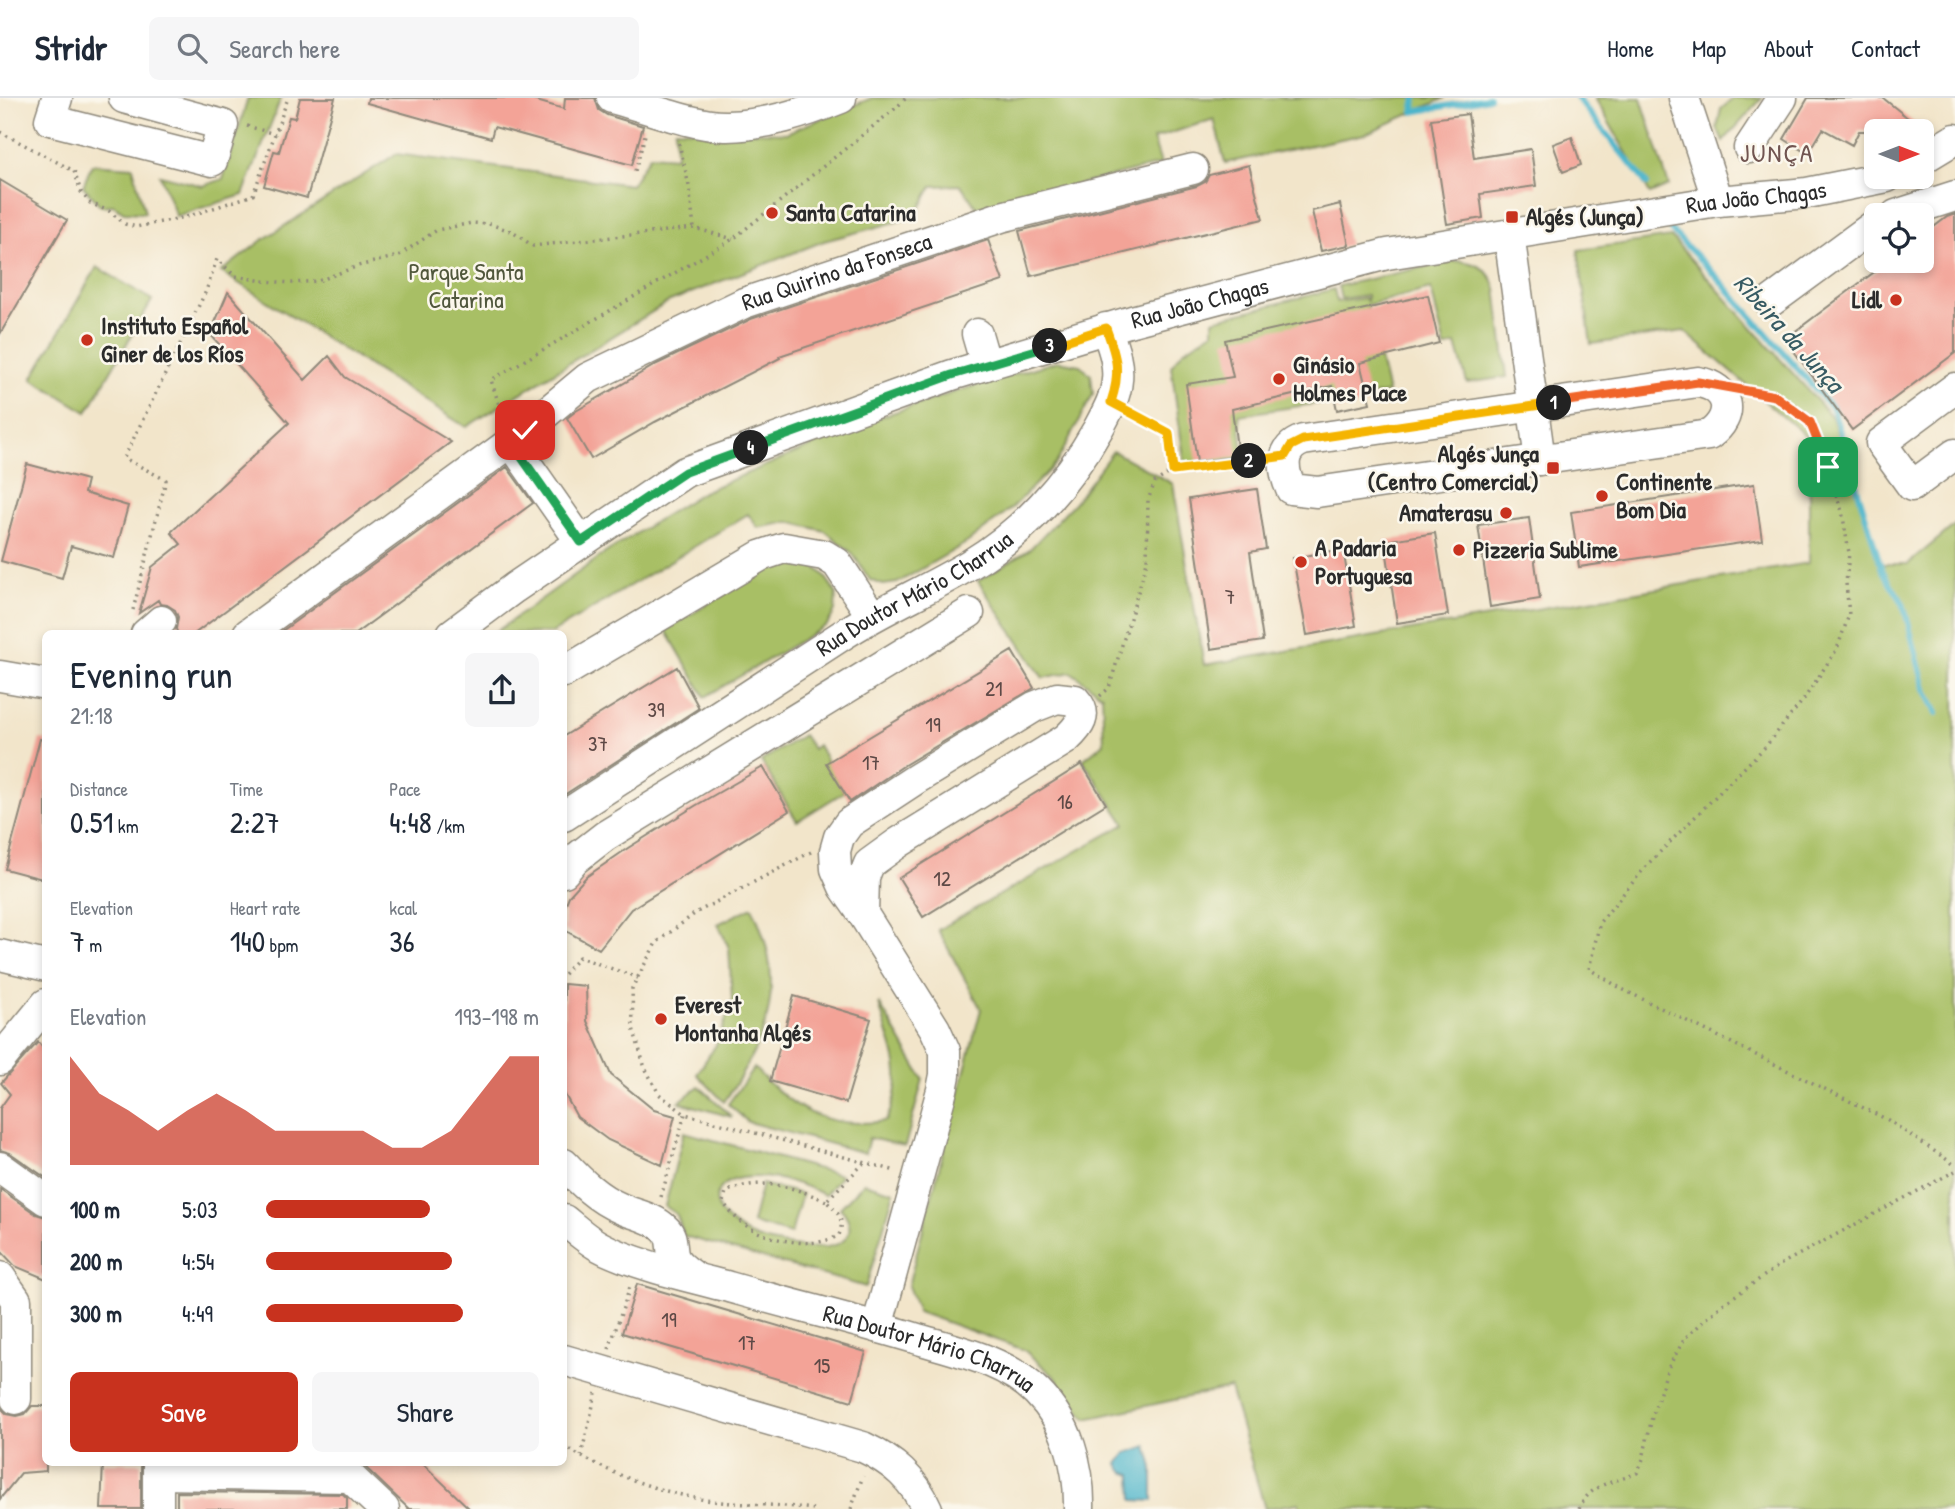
<!DOCTYPE html>
<html lang="en">
<head>
<meta charset="utf-8">
<style>
	:root { --surface:#fff; --page:#f6f6f7; --text:#1f2937; --muted:#747a83; --line:#e0e1e3; --accent:#c8321e }
	body { margin:0; font-family:"Patrick Hand",sans-serif; background:var(--page); color:var(--text); height:100vh; display:flex; flex-direction:column; font-size:26px; white-space:nowrap }
	* { box-sizing:border-box; margin:0 }
	p { font-size:23px; color:var(--muted) }
	.icon { flex:none; width:38px; height:38px; fill:none; stroke:currentColor; stroke-width:2; stroke-linecap:round; stroke-linejoin:round }
	.map { position:relative; flex:1; overflow:hidden }
	.drawer { position:absolute; left:42px; top:532px; width:525px; height:836px; display:flex; flex-direction:column; background:var(--surface); border-radius:10px; box-shadow:0 4px 10px #0003 }
	.drawer>* { flex:none }
	.needle { width:46px; rotate:90deg }
	.tools { position:absolute; left:1864px; top:21px; display:grid; gap:14px }
	.tools a { display:grid; place-items:center; width:70px; height:70px; border-radius:10px; background:var(--surface); box-shadow:0 4px 10px #0003; font-size:35px }
	.pin { position:absolute; display:grid; place-items:center; width:60px; height:60px; color:#fff; margin:-30px; border-radius:14px; box-shadow:0 4px 10px #0006 }
	.km { position:absolute; width:35px; height:35px; margin:-18px; border-radius:50%; background:#222; color:#fff; font-size:19px; line-height:35px; text-align:center }
	.round { display:grid; place-items:center; flex:none; width:74px; height:74px; border-radius:10px; background:var(--page) }
	.summary { display:flex; align-items:center; justify-content:space-between; height:119px; padding:0 28px }
	h1 { font-size:38px; font-weight:600; line-height:52px }
	.figures { display:grid; grid-template-columns:repeat(3,1fr); gap:10px; height:119px; padding:7px 28px }
	.figures div { display:grid; align-content:center }
	.figures b { font-size:30px; font-weight:600 }
	.figures small { font-size:19px; font-weight:400 }
	.figures p { font-size:19px }
	.chart { height:196px; padding:14px 28px }
	.chart p { display:flex; justify-content:space-between }
	.chart svg { width:100%; height:126px; margin-top:7px; fill:var(--accent); opacity:.7 }
	.action { display:flex; gap:14px; margin-top:auto; padding:14px 28px }
	.action a { flex:1; height:80px; border-radius:10px; background:var(--accent); color:#fff; font-size:28px; font-weight:600; line-height:80px; text-align:center }
	.action a+a { background:var(--page); color:var(--text) }
	ul { padding:0 28px; list-style:none; font-size:23px }
	li { display:grid; grid-template-columns:112px 84px 1fr; align-items:center; height:52px }
	li i { height:18px; border-radius:9px; background:var(--accent) }
	header { display:flex; align-items:center; gap:42px; box-sizing:border-box; height:98px; padding:0 35px; background:var(--surface); border-bottom:2px solid var(--line) }
	header strong { font-size:33px }
	nav { display:flex; gap:38px; margin-inline-start:auto; font-size:24px }
	.search { width:490px; height:63px; background:var(--page); display:flex; align-items:center; gap:18px; box-sizing:border-box; padding:0 24px; border-radius:10px; color:var(--muted); font-size:26px }
	.map>svg:first-child { display:block }
	.green { fill:#a8bf65; stroke:#6a7548; stroke-width:2 }
	.water { fill:#4db5cb; stroke:#3c707b; stroke-width:2 }
	.lines { fill:none; stroke-linecap:round; stroke-linejoin:round }
	.stream { stroke:#4db5cb; stroke-width:6 }
	.building { fill:#f3a397 }
	.minor-casing { stroke:#8e887a; stroke-width:33 }
	.path { stroke:#8e887a; stroke-width:3.5; stroke-dasharray:2 5; stroke-linecap:butt }
	.minor { stroke:#fff; stroke-width:30 }
	.split-1-casing { stroke:#fff; stroke-width:14 }
	.split-2-casing { stroke:#fff; stroke-width:14 }
	.split-3-casing { stroke:#fff; stroke-width:14 }
	.split-4-casing { stroke:#fff; stroke-width:14 }
	.split-5-casing { stroke:#fff; stroke-width:14 }
	.split-1 { stroke:#f0652b; stroke-width:9 }
	.split-2 { stroke:#f5b400; stroke-width:9 }
	.split-3 { stroke:#f5b400; stroke-width:9 }
	.split-4 { stroke:#22a559; stroke-width:9 }
	.split-5 { stroke:#22a559; stroke-width:9 }
	.poi-dot { fill:#c8321e; stroke:#fbf7ec; stroke-width:2.5 }
	.labels { text-anchor:middle; stroke-width:5; stroke-linejoin:round; paint-order:stroke }
	.number-label { font-size:21px; fill:#5d4946 }
	.street-label { font-size:24px; fill:#2b2b2b; stroke:#fbf7ec }
	.poi-label { font-size:24px; font-weight:bold; fill:#2b2b2b; stroke:#fbf7ec; text-anchor:start }
	.park-label { font-size:24px; fill:#50573c; stroke:#fbf7ec }
	.neighbourhood-label { font-size:26px; letter-spacing:2px; fill:#715551; stroke:#fbf7ec }
	.water-label { font-size:26px; font-style:italic; fill:#375b63; stroke:#fbf7ec }
</style>
</head>
<body>
<header>
<strong>Stridr</strong>
<div class="search"><svg class="icon" aria-label="search" viewBox="0 0 24 24"><circle cx="10" cy="10" r="6"/><path d="M15 15l6 6"/></svg>Search here</div>
<nav><a>Home</a><a>Map</a><a>About</a><a>Contact</a></nav>
</header>
<div class="map">
<svg width="1955" height="1411" viewBox="0 0 1955 1411">
	<rect width="100%" height="100%" fill="#fbf7ec"/>
	<filter id="ink" filterUnits="userSpaceOnUse"><feTurbulence type="fractalNoise" baseFrequency=".0143" numOctaves="2"/><feDisplacementMap in="SourceGraphic" scale="14" xChannelSelector="R" yChannelSelector="G"/><feConvolveMatrix kernelMatrix="1 2 1 2 8 2 1 2 1" color-interpolation-filters="sRGB"/></filter>
	<filter id="wash" filterUnits="userSpaceOnUse"><feTurbulence type="fractalNoise" baseFrequency=".00686" numOctaves="4" result="noise"/><feDisplacementMap in="SourceGraphic" scale="28" xChannelSelector="R" yChannelSelector="G"/><feGaussianBlur stdDeviation="1.57" result="paint"/><feColorMatrix in="noise" values="0 0 0 0 0 0 0 0 0 0 0 0 0 0 0 0 0 1.4 0 .05"/><feComposite in="paint" operator="in"/></filter>
	<g filter="url(#wash)">
		<rect width="100%" height="100%" fill="#f2e5ca"/>
		<path class="green" d="M248,0h33l-38,97 -67,21 -16,-41 43,11 20,-7z
			M872,0h573l-80,36 -140,29 -11,-44 -61,20 8,25 -183,46 -17,-25 -29,1 -17,31 -91,24 -154,60 -204,126 -245,-155 40,-31 135,-87 235,31 19,-30 26,2 -1,-28 111,4z
			M1595,0h46l28,88 -19,8z
			M1734,0h28l-39,44 -6,-14 4,-19z
			M92,66l41,3 12,46 -21,-1 -11,-7 -12,1 -18,-20z
			M1671,139l161,180 50,147h26l47,-39v984h-656v-6l-34,6 -35,-121 -144,31 -30,-41 -32,-28 -106,-38 -10,-26 73,-277 -43,-79 187,-106 -42,-64 21,-17 -2,-48 -31,-23 -28,6 -65,-97 52,-32 44,-46 39,-52 60,33 31,181 605,-102v-124l-125,-108 -93,13 -13,-94z
			M1451,163c23,0 37,5 45,27l11,89 -40,6 -11,-39 -11,4 -14,-59 -64,16 21,88 -149,22 5,44 -59,7 -14,-100 12,-15 30,-19v-12l121,-31 3,13 28,-4 2,4v-7l-26,4 -3,-13z
			M97,169l55,33 -65,112 -55,-33z
			M1058,263l22,4 11,10 2,19 -36,68 -44,45 -45,35 -71,41 -14,2 -13,-5 -18,-27 -27,-22 -36,-9 -31,6 -10,-14 -196,119 -59,1 115,-83 95,-59 177,-75 87,-29z
			M777,463l34,2 13,12 12,18 -1,18 -8,14 -122,72 -39,-67z
			M803,637l10,14 5,-4 26,47 -47,29 -36,-60z
			M752,809c36,76 18,129 -28,195l-27,-28 22,-34 13,-40 -3,-52 -11,-24z
			M879,905l44,76 -18,67 -36,-8 -4,15 -117,-31 -20,-18 26,-36c40,42 72,62 132,53 23,-52 5,-68 -7,-118z
			M699,988l33,31 -53,-15z
			M684,1034l157,43 -16,20c-26,-13 -54,-21 -84,-17 -7,1 -14,4 -19,9 -18,19 12,40 27,48 19,9 92,25 100,-3 2,-9 -3,-19 -9,-24l24,-25 30,9 -28,95 -182,-51 -7,-21 -12,-9z
			M762,1086l40,10 -11,40 -39,-11z"/>
		<path class="water" d="M1147,1348l6,22v33l-20,-1 -1,-25 -9,-3 -5,-8 8,-11z"/>
		<g class="lines">
			<path class="stream" d="M1416,0l-3,14 76,-14
				M1577,0l70,86
				M1670,131l46,47 117,133 49,161 21,33 22,86 12,24"/>
		</g>
		<g id="blocks">
			<path class="building" d="M300,0h35l-28,100 -43,-12 10,-35 5,1 10,-35 6,1z
				M368,0h158l38,11 1,-11h30l4,12 8,5 36,11 -11,39 -138,-38 -3,11 -124,-35z
				M1808,0h75l41,33h-65l-7,14 -29,-16 -15,25 -24,-15z
				M1468,16l6,44 57,-9 5,37 -56,8 3,24 -36,6 -16,-105z
				M1572,39l9,28 -18,7 -10,-28z
				M1249,67l14,54 -232,57 -12,-45 178,-45 8,-4 4,-7z
				M0,82l67,40 -67,114z
				M1340,106l9,41 -28,6 -9,-40z
				M1955,116v139l-103,77 -67,-91 104,-78h33v-25l25,-19z
				M988,142l15,41 -224,75 1,2 -125,64 -64,37 -24,-41 9,-7 81,-47 94,-45z
				M228,194l77,88 24,-24 16,21 106,65 -257,192h-16l-2,-5 2,-12 -3,-7 -8,-5 -7,-1 -2,-4 -19,13 13,-46 29,-23 -10,-12 118,-109 -79,-89z
				M1428,197l11,48 -79,20 10,40 -33,7 -5,-24 -100,23 6,47 -41,6 -11,-78 47,-7 -8,-37z
				M27,366l60,16 -3,13 44,13 -14,52 -43,-12 -9,32 -61,-17z
				M507,369l26,36 -178,131h-77z
				M1754,386l8,56 -183,27 -8,-55z
				M1257,391l9,60 -16,3 13,89 -52,8 -22,-150z
				M1529,420l11,81 -50,8 -12,-82z
				M1435,435l13,82 -51,8 -12,-82z
				M1343,451l13,77 -49,9 -14,-77z
				M1012,553l22,37 -128,76 -56,38 -24,-39z
				M677,569l22,41 -135,87v-59z
				M40,641l6,1v140l-41,-11z
				M1082,666l24,40 -183,113 -24,-39z
				M763,669l26,44 -158,98 -32,40 -35,-19v-21l5,-13 17,-19 42,-29 67,-42z
				M564,886l22,2 1,35 24,54 43,35 21,6 -13,49 -54,-25 -31,-23 -13,-24z
				M794,898l77,23 -25,84 -76,-22z
				M38,944l8,10v126l-36,-25 -10,-3v-42l10,-14 -9,-11z
				M0,1091l36,25 10,3v62l-31,-13 -15,-16z
				M637,1186l229,68 -14,49 -230,-68z
				M32,1308h14v65l-25,2 -21,26v-92l7,7 10,2 8,-2z
				M103,1365h38v46h-40z
				M361,1365h61l48,46h-61z
				M177,1394l166,2 4,4v11h-170z"/>
		</g>
	</g>
	<g filter="url(#ink)">
		<use href="#blocks" fill-opacity="0" stroke="#8e887a" stroke-width="2"/>
		<g class="lines">
			<defs>
				<g id="minor">
					<path d="M57,0l-7,22 162,41 11,-36 -99,-27"/>
					<path d="M612,0c30,8 85,29 115,28 40,-1 77,-13 114,-28"/>
					<path d="M1684,0l34,103"/>
					<path d="M1749,50l33,-50"/>
					<path d="M1922,61l33,-20"/>
					<path d="M1896,117l59,-19"/>
					<path d="M1509,136l31,226"/>
					<path d="M1770,204l106,-78"/>
					<path d="M977,236l9,31"/>
					<path d="M1698,284c32,5 38,34 11,53l-392,57 -26,-3c-9,-20 -11,-41 12,-49z"/>
					<path d="M1955,290l-74,55 31,43 43,-32"/>
					<path id="s1" d="M511,344l77,-64 156,-75 257,-86 192,-48"/>
					<path d="M146,536l15,-13"/>
					<path d="M248,536l263,-192 70,100"/>
					<path id="s2" d="M452,536l62,-46 171,-116 267,-97 180,-54 255,-67 331,-53 89,-8 80,-16"/>
					<path d="M564,574l196,-116 24,-8 40,7 13,8 35,53"/>
					<path d="M0,578l46,8"/>
					<path id="s3" d="M564,718c93,-60 186,-121 280,-182 40,-26 84,-44 125,-69 54,-32 98,-81 129,-136 8,-15 18,-32 19,-49 2,-18 -5,-35 -11,-52"/>
					<path d="M564,774l10,-12 31,-24 364,-223"/>
					<path d="M863,816l-19,-27 -8,-18 -1,-18 4,-14 10,-14 67,-44 118,-72 23,-9 18,2c14,15 4,27 -9,39l-168,104 -29,21 -5,13 -1,37 72,115 10,22v24l-3,15 -65,237"/>
					<path d="M0,857l46,11"/>
					<path d="M0,962l46,-56"/>
					<path d="M564,1066c17,18 33,34 56,44 15,7 33,9 45,21 8,7 6,16 8,26 3,10 15,17 23,23"/>
					<path d="M0,1069l46,33"/>
					<path id="s4" d="M564,1122c10,8 21,18 33,25 34,19 93,32 132,42 63,18 126,33 189,52 41,12 88,22 119,53 31,31 43,75 42,117"/>
					<path d="M0,1179l16,23v99"/>
					<path d="M564,1262l299,87c30,14 51,32 64,62"/>
					<path d="M158,1365v46"/>
					<path d="M158,1376l192,3 34,32"/>
				</g>
			</defs>
			<use href="#minor" class="minor-casing"/>
			<path class="path" d="M247,28l28,8
				M0,34l74,39 7,21 9,11 19,8 16,13 11,3 50,-10 67,-22 35,-97
				M679,45l10,43 5,42
				M635,73l10,-36
				M1749,293l26,5 35,27 32,88 7,42 -3,30 3,32 -12,34 -33,50 -38,47 -118,118 -48,58 -11,47 33,20 266,131 67,45
				M1133,316l36,19 4,38
				M503,319l-12,-37 242,-141 163,-131 10,-10
				M133,512l33,-130 -42,-22 82,-167 11,-32 18,17 28,5 30,2 25,-2 40,-15 40,-10 39,-26 35,-7 17,1 22,7 22,15 161,-18 39,11
				M1100,598l9,-8 38,-126 1,-62 7,-18 18,-11 88,-12
				M811,754l-114,60 -41,31 -24,45 1,40 12,40 14,26 26,20 211,57
				M564,876l15,-17 59,21
				M661,1099l24,-83
				M826,1103c-32,-14 -66,-25 -100,-9l-3,10c7,10 14,18 24,24 23,15 68,24 92,9 6,-17 -1,-22 -13,-34l38,-38
				M609,1251l21,-62
				M564,1348c47,30 112,53 168,57 27,2 54,2 81,6
				M581,1358l15,-63
				M851,1411l12,-33
				M1579,1411c12,-27 33,-25 58,-36l6,-14 9,-42 16,-49 17,-30 38,-34 60,-41 172,-92"/>
			<use href="#minor" class="minor"/>
		</g>
	</g>
	<g class="lines" filter="url(#ink)">
		<defs>
			<path id="split-1" d="M1554,305l144,-21 77,14 35,26 18,45"/>
			<path id="split-2" d="M1249,363l36,-5 6,-10 12,-6 251,-37"/>
			<path id="split-3" d="M1050,248l56,-18c11,30 15,44 5,74l58,31 4,38 76,-10"/>
			<path id="split-4" d="M751,350l201,-73 98,-29"/>
			<path id="split-5" d="M525,332l-14,12 70,100 104,-70 66,-24"/>
		</defs>
		<use href="#split-1" class="split-1-casing"/>
		<use href="#split-2" class="split-2-casing"/>
		<use href="#split-3" class="split-3-casing"/>
		<use href="#split-4" class="split-4-casing"/>
		<use href="#split-5" class="split-5-casing"/>
		<use href="#split-1" class="split-1"/>
		<use href="#split-2" class="split-2"/>
		<use href="#split-3" class="split-3"/>
		<use href="#split-4" class="split-4"/>
		<use href="#split-5" class="split-5"/>
	</g>
	<g class="poi-dot">
		<circle cx="772" cy="115" r="7"/>
		<rect x="1505" y="112" width="14" height="14" rx="3.5"/>
		<circle cx="1896" cy="202" r="7"/>
		<circle cx="87" cy="242" r="7"/>
		<circle cx="1279" cy="281" r="7"/>
		<rect x="1546" y="363" width="14" height="14" rx="3.5"/>
		<circle cx="1602" cy="398" r="7"/>
		<circle cx="1506" cy="415" r="7"/>
		<circle cx="1459" cy="452" r="7"/>
		<circle cx="1301" cy="464" r="7"/>
		<circle cx="661" cy="921" r="7"/>
	</g>
	<g class="labels">
		<g class="number-label">
			<text x="1230" y="506">7</text>
			<text x="994" y="598">21</text>
			<text x="656" y="619">39</text>
			<text x="933" y="634">19</text>
			<text x="598" y="653">37</text>
			<text x="871" y="672">17</text>
			<text x="1065" y="711">16</text>
			<text x="942" y="788">12</text>
			<text x="669" y="1229">19</text>
			<text x="747" y="1252">17</text>
			<text x="822" y="1275">15</text>
		</g>
		<g class="street-label">
			<text dy="8" stroke="none"><textPath href="#s2" startOffset="1393">Rua João Chagas</textPath></text>
			<text dy="8" stroke="none"><textPath href="#s1" startOffset="371">Rua Quirino da Fonseca</textPath></text>
			<text dy="8" stroke="none"><textPath href="#s2" startOffset="826">Rua João Chagas</textPath></text>
			<text dy="8" stroke="none"><textPath href="#s3" startOffset="415">Rua Doutor Mário Charrua</textPath></text>
			<text dy="8" stroke="none"><textPath href="#s4" startOffset="390">Rua Doutor Mário Charrua</textPath></text>
		</g>
		<g class="poi-label">
			<text x="786" y="123">Santa Catarina</text>
			<text x="1526" y="127">Algés (Junça)</text>
			<text x="1882" y="210" text-anchor="end">Lidl</text>
			<text x="101" y="236">Instituto Español<tspan x="101" dy="28">Giner de los Ríos</tspan></text>
			<text x="1293" y="275">Ginásio<tspan x="1293" dy="28">Holmes Place</tspan></text>
			<text x="1539" y="364" text-anchor="end">Algés Junça<tspan x="1539" dy="28">(Centro Comercial)</tspan></text>
			<text x="1616" y="392">Continente<tspan x="1616" dy="28">Bom Dia</tspan></text>
			<text x="1492" y="423" text-anchor="end">Amaterasu</text>
			<text x="1315" y="458">A Padaria<tspan x="1315" dy="28">Portuguesa</tspan></text>
			<text x="1473" y="460">Pizzeria Sublime</text>
			<text x="675" y="915">Everest<tspan x="675" dy="28">Montanha Algés</tspan></text>
		</g>
		<g class="park-label">
			<text x="466" y="182">Parque Santa<tspan x="466" dy="28">Catarina</tspan></text>
		</g>
		<g class="neighbourhood-label">
			<text x="1777" y="64">JUNÇA</text>
		</g>
		<g class="water-label">
			<text transform="translate(1789 235) rotate(48)" y="9">Ribeira da Junça</text>
		</g>
	</g>
</svg>
<div class="tools">
<a><svg class="needle" viewBox="-14 -14 28 28"><path d="M0-13l5 13h-10z" fill="#e53935"/><path d="M0 13l5-13h-10z" fill="#747a83"/></svg></a>
<a><svg class="icon" aria-label="locate" viewBox="0 0 24 24"><circle cx="12" cy="12" r="6"/><path d="M12 2v4M12 18v4M2 12h4M18 12h4"/></svg></a>
</div>
<div class="pin" style="left:1828px;top:369px;background:#1e9e55"><svg class="icon" aria-label="arrive" viewBox="0 0 24 24"><path d="M6 21V4h12l-3 4 3 4H6"/></svg></div>
<div class="pin" style="left:525px;top:332px;background:#d93025"><svg class="icon" aria-label="check" viewBox="0 0 24 24"><path d="M5 12l5 5 9-10"/></svg></div>
<b class="km" style="left:1554px;top:305px">1</b>
<b class="km" style="left:1249px;top:363px">2</b>
<b class="km" style="left:1050px;top:248px">3</b>
<b class="km" style="left:751px;top:350px">4</b>
<section class="drawer">
<div class="summary"><div><h1>Evening run</h1><p>21:18</p></div><a class="round"><svg class="icon" aria-label="share" viewBox="0 0 24 24"><path d="M12 15V3M7 8l5-5 5 5M5 13v7h14v-7"/></svg></a></div>
<div class="figures">
<div><p>Distance</p><b>0.51<small> km</small></b></div>
<div><p>Time</p><b>2:27</b></div>
<div><p>Pace</p><b>4:48<small> /km</small></b></div>
</div>
<div class="figures">
<div><p>Elevation</p><b>7<small> m</small></b></div>
<div><p>Heart rate</p><b>140<small> bpm</small></b></div>
<div><p>kcal</p><b>36</b></div>
</div>
<div class="chart"><p><span>Elevation</span>193–198 m</p>
<svg viewBox="0 0 160 44" preserveAspectRatio="none"><path d="M0 44V6L10 19L20 25L30 32L40 25L50 19L60 25L70 32L80 32L90 32L100 32L110 38L120 38L130 32L140 19L150 6L160 6V44z"/></svg>
</div>
<ul>
<li><b>100 m</b>5:03<i style="width:60%"></i></li>
<li><b>200 m</b>4:54<i style="width:68%"></i></li>
<li><b>300 m</b>4:49<i style="width:72%"></i></li>
</ul>
<div class="action"><a>Save</a><a>Share</a></div>
</section>
</div>
</body>
</html>
